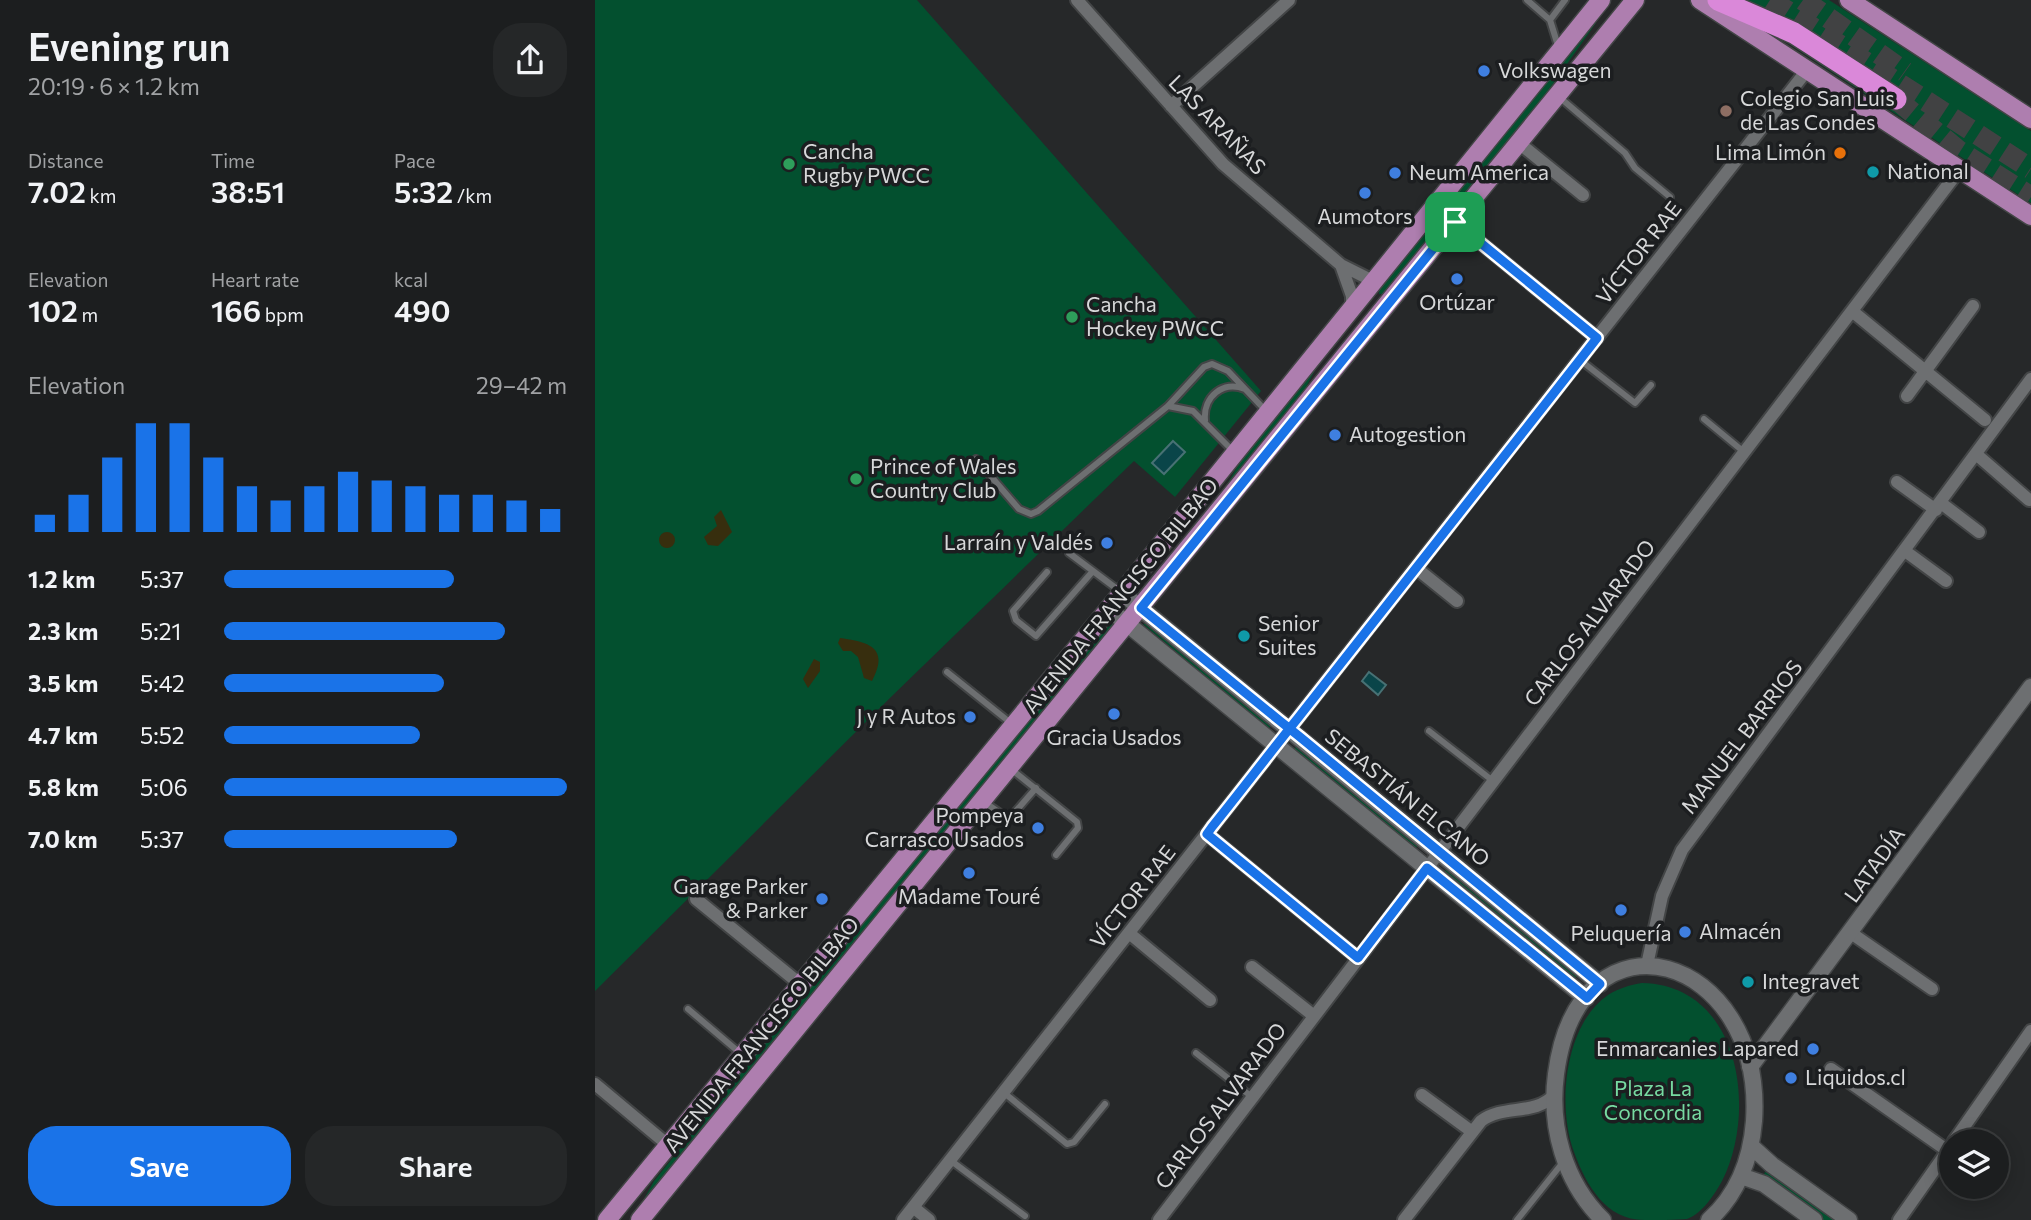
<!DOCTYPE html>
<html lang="en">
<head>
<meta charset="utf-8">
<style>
	:root { --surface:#1c1e1f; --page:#252728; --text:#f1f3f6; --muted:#a0a2a4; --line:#3a3c3d; --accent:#1a73e8 }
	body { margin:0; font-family:Commissioner,sans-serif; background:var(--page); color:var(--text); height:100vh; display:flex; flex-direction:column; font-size:26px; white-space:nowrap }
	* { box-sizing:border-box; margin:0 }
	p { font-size:23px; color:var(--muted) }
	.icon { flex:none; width:38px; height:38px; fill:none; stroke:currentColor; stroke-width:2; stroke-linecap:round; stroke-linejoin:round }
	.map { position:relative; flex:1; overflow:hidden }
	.side { display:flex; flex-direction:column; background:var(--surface); width:595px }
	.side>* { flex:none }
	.fabs { position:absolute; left:1344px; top:1129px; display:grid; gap:14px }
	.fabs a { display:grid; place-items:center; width:70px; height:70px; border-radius:50%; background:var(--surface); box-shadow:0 4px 18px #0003,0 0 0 2px var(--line); font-size:35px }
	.pin { position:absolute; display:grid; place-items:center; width:60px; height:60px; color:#fff; margin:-30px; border-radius:14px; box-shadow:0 4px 10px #0006 }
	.round { display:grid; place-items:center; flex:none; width:74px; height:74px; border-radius:28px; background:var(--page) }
	.headline { display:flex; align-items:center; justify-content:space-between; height:119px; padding:0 28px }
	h1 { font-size:38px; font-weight:600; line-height:52px }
	.metrics { display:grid; grid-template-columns:repeat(3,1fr); gap:10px; height:119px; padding:7px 28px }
	.metrics div { display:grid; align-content:center }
	.metrics b { font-size:30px; font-weight:600 }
	.metrics small { font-size:19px; font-weight:400 }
	.metrics p { font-size:19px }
	.chart { height:196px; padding:14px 28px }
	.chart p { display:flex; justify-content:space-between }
	.chart svg { width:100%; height:126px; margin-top:7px; stroke:var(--accent); stroke-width:6 }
	.button { display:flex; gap:14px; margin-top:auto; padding:14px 28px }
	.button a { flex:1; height:80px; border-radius:28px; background:var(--accent); color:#fff; font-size:28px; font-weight:600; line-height:80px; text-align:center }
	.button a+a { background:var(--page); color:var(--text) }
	ul { padding:0 28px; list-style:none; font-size:23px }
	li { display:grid; grid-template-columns:112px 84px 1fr; align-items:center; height:52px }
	li i { height:18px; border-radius:9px; background:var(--accent) }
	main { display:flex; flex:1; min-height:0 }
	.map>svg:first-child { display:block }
	.green { fill:#03502f }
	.sand { fill:#372e0e }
	.water { fill:#0a4549; stroke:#487174; stroke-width:2 }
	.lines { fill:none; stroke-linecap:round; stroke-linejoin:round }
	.highway-tunnel { stroke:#414243; stroke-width:21; stroke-dasharray:21 10; stroke-linecap:butt }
	.lane-casing { stroke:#434546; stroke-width:10 }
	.street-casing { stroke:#434546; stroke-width:16 }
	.secondary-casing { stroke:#434546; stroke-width:19 }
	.primary-casing { stroke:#434546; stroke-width:21 }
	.highway-casing { stroke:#434546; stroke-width:24 }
	.lane { stroke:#6d6f71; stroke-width:6 }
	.street { stroke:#6d6f71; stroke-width:12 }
	.secondary { stroke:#6d6f71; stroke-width:16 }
	.primary { stroke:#ae7eaf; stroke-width:18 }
	.highway { stroke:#da88d9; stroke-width:21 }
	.route-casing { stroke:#fff; stroke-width:14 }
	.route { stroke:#1a73e8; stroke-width:9 }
	.shop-dot { fill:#3f7fe0; stroke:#1c1e20; stroke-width:2.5 }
	.education-dot { fill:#8d6e63; stroke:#1c1e20; stroke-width:2.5 }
	.food-dot { fill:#e8710a; stroke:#1c1e20; stroke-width:2.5 }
	.leisure-dot { fill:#2e9e5b; stroke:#1c1e20; stroke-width:2.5 }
	.culture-dot { fill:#0f9aa8; stroke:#1c1e20; stroke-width:2.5 }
	.labels { text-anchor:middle; stroke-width:7; stroke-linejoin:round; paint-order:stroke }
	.poi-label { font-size:21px; fill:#d7d8d9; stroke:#1c1e20; text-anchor:start }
	.street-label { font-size:21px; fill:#d7d8d9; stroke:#1c1e20 }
	.park-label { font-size:21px; fill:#77daa1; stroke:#1c1e20 }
</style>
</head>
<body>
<main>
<section class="side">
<div class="headline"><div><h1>Evening run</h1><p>20:19 · 6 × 1.2 km</p></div><a class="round"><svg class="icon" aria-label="share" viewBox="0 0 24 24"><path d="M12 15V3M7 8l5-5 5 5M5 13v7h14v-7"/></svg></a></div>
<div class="metrics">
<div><p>Distance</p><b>7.02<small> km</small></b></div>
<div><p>Time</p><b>38:51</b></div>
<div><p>Pace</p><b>5:32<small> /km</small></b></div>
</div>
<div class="metrics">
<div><p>Elevation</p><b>102<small> m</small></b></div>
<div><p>Heart rate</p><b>166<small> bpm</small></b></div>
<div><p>kcal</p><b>490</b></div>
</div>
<div class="chart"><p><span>Elevation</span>29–42 m</p>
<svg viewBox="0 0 160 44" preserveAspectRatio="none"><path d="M5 44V38M15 44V31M25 44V18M35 44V6M45 44V6M55 44V18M65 44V28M75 44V33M85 44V28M95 44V23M105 44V26M115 44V28M125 44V31M135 44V31M145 44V33M155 44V36"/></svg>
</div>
<ul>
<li><b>1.2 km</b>5:37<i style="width:67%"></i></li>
<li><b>2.3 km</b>5:21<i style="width:82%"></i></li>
<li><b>3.5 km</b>5:42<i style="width:64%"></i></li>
<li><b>4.7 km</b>5:52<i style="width:57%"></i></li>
<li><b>5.8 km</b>5:06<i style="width:100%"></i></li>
<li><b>7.0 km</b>5:37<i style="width:68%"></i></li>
</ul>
<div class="button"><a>Save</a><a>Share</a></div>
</section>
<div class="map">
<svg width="1436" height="1220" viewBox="0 0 1436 1220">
	<rect width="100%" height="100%" fill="#262829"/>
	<path class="green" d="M0,0h322l344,391 -86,106 -41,-36 -242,235 -297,295z
		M1148,0h86l202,131v72l-277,-182z
		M998,20l3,3 -51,72 -162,199h-4l1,-9 148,-180z
		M724,363l-14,26 -78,95 24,-40z
		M518,622l1,1 -474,583 14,-25 449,-554z
		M548,624h4l119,95 5,5 -2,5z
		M702,745l122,99 -5,6 -121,-99z
		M852,868l132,105 -5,7 -130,-108z
		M1047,983c98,2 116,127 80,198 -8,14 -19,32 -35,38 -12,1 -30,1 -43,1 -38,0 -58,-35 -70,-68 -17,-45 -10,-127 34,-157 11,-7 22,-10 34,-12z
		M1170,1172l4,1 66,47h-14l-58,-43z"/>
	<path class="sand" d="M126,510l11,22 -14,14 -10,-1 -4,-8 13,-11 -3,-9z
		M64 540a8 8 0 1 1 16 0a8 8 0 1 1-16 0Z
		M245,638c28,4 50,9 32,43l-8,-3 -6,-21 -7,-6h-8l-5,-8z
		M219,659l6,3v9l-12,17 -5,-9z"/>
	<path class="water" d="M578,441l12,11 -21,22 -12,-11z
		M774,672l17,13 -8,10 -16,-14z"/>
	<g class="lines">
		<path class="highway-tunnel" d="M1175,0l261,169
			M1208,0l102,72
			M1301,99l63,52 72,46"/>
		<defs>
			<path id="lane" d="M932,0l23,20 9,29
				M955,20l15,-20
				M963,96l67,57 10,15 35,29
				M985,360l55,43 16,-18
				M573,406l25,5 41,41
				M1109,419l40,33
				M610,420c-2,-23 18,-40 40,-31
				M381,459l43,50 12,5 7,-3 130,-105 36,-39 8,-3 16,7 39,41
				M474,553l52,39
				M452,572l-34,39 3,9 20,16 57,-65
				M352,672l65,52
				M834,731l64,50
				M416,769l66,53 1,6 -22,27
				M389,802l25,17 27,-31
				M93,1009l52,44
				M601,1053l56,44
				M408,1092l64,52 7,-2 31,-38
				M355,1160l75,56
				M922,1220l47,-59"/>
			<path id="street" d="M482,0l146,164 118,101 32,16
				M576,106l118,-106
				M924,143l64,52
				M860,222l142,116
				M746,265l11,31v10
				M1257,311l133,109
				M1312,396l66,-90
				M1381,454l53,46
				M1302,482l39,28
				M1346,503l38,29
				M1310,551l41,30
				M821,568l41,33
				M612,834l151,124
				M101,899l104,85
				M534,933l81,67
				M1256,933l81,56
				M1052,965l15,-69 20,-46 349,-471
				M657,967l62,49
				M1236,1069l117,82
				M0,1084l73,61
				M827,1095l49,36
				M1359,1141l77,-110
				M318,1207l16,13
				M308,1220l905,-1151
				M564,1220l801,-1051
				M809,1220l77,-99c23,-17 54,-5 73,-26
				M1304,1220l52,-74"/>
			<path id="secondary" d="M527,593l478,391
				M514,609l477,389
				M1155,1067l281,-380
				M1156,1146l21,19 77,55
				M1146,1176l23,8 50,36
				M1008,1220c-39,-38 -54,-94 -47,-146 23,-176 209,-120 198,47 -3,38 -17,74 -45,99"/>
			<path id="primary" d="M1105,0l331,216
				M1254,0l182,119
				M12,1220l515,-627 479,-593
				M45,1220l995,-1220"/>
			<path id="highway" d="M1123,0l76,33 102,66"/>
		</defs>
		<use href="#lane" class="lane-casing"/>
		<use href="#street" class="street-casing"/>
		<use href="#secondary" class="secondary-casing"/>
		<use href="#primary" class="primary-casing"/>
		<use href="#highway" class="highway-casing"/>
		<use href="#lane" class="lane"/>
		<use href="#street" class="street"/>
		<use href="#secondary" class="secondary"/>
		<use href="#primary" class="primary"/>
		<use href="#highway" class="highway"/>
	</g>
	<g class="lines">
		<defs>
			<path id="route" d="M860,222l142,116 -47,60 -252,320c-29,36 -57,73 -86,109l-5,7 151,124 69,-90 160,130 13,-14 -300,-247 -20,-16 -139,-113 314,-386"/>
		</defs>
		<use href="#route" class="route-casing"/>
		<use href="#route" class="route"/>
	</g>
	<g class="shop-dot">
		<circle cx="889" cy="71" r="7"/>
		<circle cx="800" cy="173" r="7"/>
		<circle cx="770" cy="193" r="7"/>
		<circle cx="862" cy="279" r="7"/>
		<circle cx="740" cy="435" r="7"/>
		<circle cx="512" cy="543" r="7"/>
		<circle cx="519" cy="714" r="7"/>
		<circle cx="375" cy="717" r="7"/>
		<circle cx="443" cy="828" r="7"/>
		<circle cx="374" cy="873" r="7"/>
		<circle cx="227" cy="899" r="7"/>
		<circle cx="1026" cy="910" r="7"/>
		<circle cx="1090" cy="932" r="7"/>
		<circle cx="1218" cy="1049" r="7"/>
		<circle cx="1196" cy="1078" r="7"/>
	</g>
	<circle class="education-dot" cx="1131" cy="111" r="7"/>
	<circle class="food-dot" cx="1245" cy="153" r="7"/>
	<g class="leisure-dot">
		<circle cx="194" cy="164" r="7"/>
		<circle cx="477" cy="317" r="7"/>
		<circle cx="261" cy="479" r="7"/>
	</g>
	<g class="culture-dot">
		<circle cx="1278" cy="172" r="7"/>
		<circle cx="649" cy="636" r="7"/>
		<circle cx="1153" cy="982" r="7"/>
	</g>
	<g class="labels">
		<g class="poi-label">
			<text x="903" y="78">Volkswagen</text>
			<text x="1145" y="106">Colegio San Luis<tspan x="1145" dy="24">de Las Condes</tspan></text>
			<text x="208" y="159">Cancha<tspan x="208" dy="24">Rugby PWCC</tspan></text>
			<text x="1231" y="160" text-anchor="end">Lima Limón</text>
			<text x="1292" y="179">National</text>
			<text x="814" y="180">Neum America</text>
			<text x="770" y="224" text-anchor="middle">Aumotors</text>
			<text x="862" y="310" text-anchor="middle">Ortúzar</text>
			<text x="491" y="312">Cancha<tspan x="491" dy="24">Hockey PWCC</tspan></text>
			<text x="754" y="442">Autogestion</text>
			<text x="275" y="474">Prince of Wales<tspan x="275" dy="24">Country Club</tspan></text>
			<text x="498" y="550" text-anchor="end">Larraín y Valdés</text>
			<text x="663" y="631">Senior<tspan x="663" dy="24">Suites</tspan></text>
			<text x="361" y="724" text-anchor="end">J y R Autos</text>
			<text x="519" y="745" text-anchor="middle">Gracia Usados</text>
			<text x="429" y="823" text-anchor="end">Pompeya<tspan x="429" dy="24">Carrasco Usados</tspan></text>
			<text x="213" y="894" text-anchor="end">Garage Parker<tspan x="213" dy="24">&amp; Parker</tspan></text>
			<text x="374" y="904" text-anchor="middle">Madame Touré</text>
			<text x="1104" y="939">Almacén</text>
			<text x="1026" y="941" text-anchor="middle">Peluquería</text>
			<text x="1167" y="989">Integravet</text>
			<text x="1204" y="1056" text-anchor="end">Enmarcanies Lapared</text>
			<text x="1210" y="1085">Liquidos.cl</text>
		</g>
		<g class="street-label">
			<text transform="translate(622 125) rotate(46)" y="7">LAS ARAÑAS</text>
			<text transform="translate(1044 253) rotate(-52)" y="7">VÍCTOR RAE</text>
			<text transform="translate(526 596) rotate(-51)" y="7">AVENIDA FRANCISCO BILBAO</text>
			<text transform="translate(995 623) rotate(-53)" y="7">CARLOS ALVARADO</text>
			<text transform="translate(1147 737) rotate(-53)" y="7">MANUEL BARRIOS</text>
			<text transform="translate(812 798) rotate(39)" y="7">SEBASTIÁN ELCANO</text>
			<text transform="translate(1280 865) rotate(-54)" y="7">LATADÍA</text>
			<text transform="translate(538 897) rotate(-52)" y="7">VÍCTOR RAE</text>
			<text transform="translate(167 1035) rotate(-51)" y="7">AVENIDA FRANCISCO BILBAO</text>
			<text transform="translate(626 1106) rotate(-53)" y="7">CARLOS ALVARADO</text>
		</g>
		<g class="park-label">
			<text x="1058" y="1096">Plaza La<tspan x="1058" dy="24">Concordia</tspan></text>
		</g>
	</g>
</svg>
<div class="fabs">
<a><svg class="icon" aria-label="layers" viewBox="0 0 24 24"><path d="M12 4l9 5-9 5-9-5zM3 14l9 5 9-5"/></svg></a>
</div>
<div class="pin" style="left:860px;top:222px;background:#1e9e55"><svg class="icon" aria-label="arrive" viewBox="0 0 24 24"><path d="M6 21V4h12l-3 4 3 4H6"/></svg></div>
</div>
</main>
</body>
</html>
